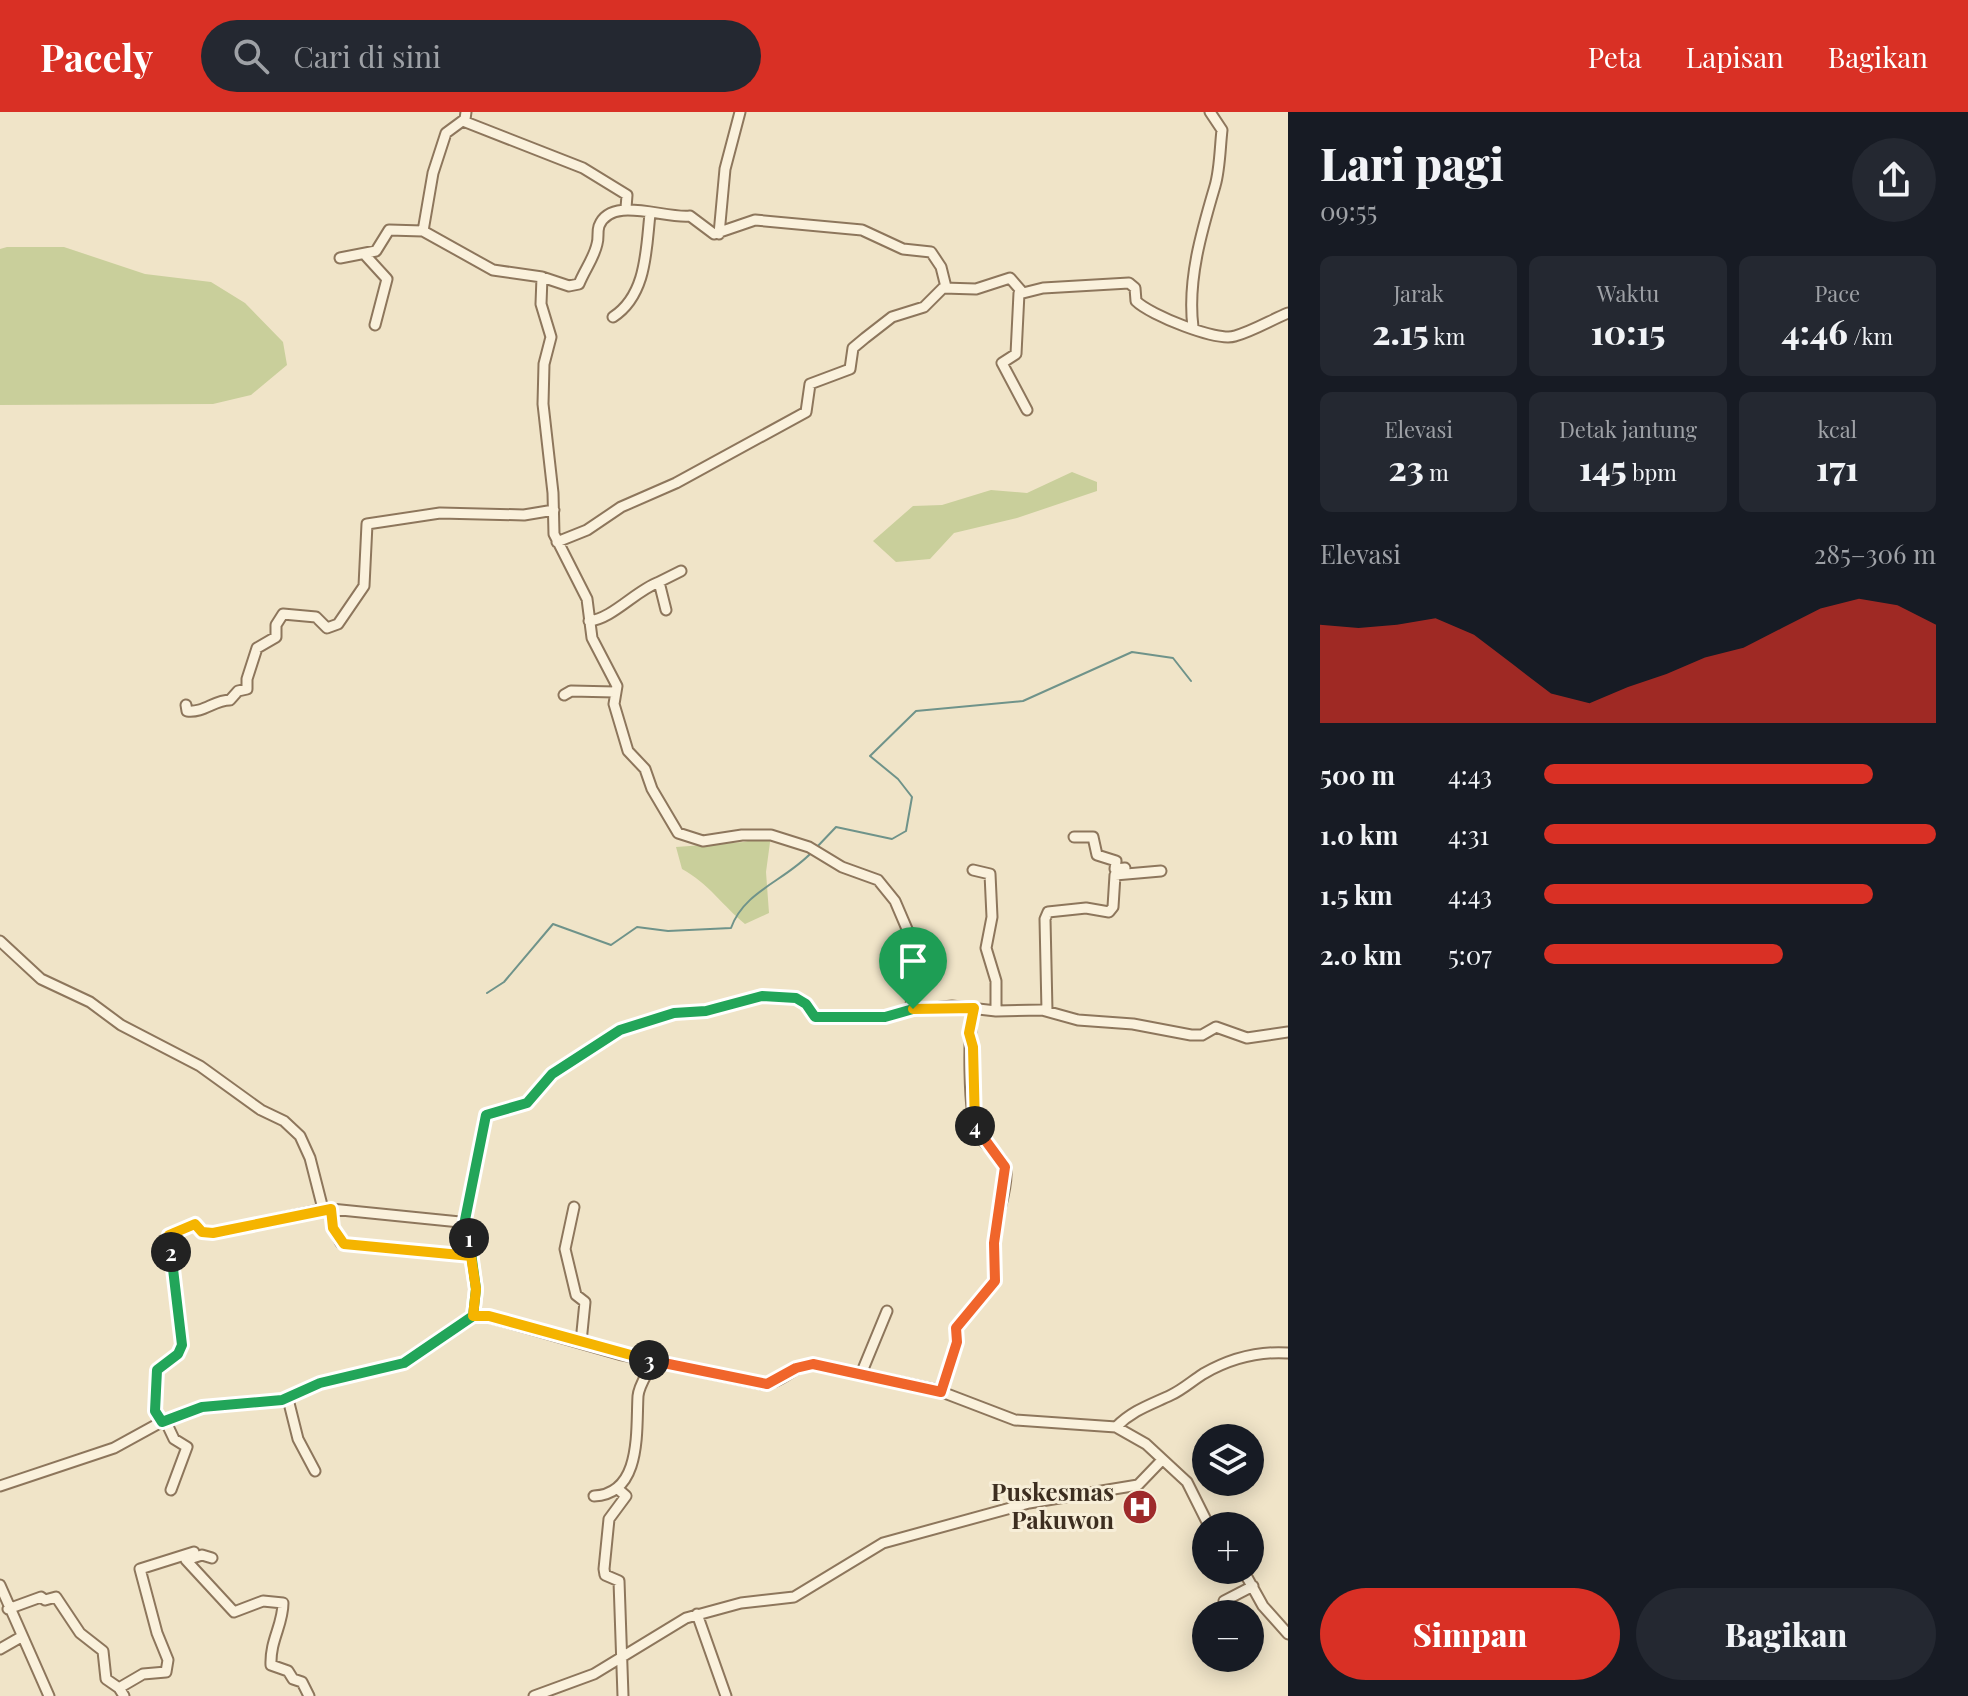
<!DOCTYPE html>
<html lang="id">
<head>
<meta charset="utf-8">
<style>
	:root { --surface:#171b24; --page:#242831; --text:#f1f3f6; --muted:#9ea1a6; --accent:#d93025 }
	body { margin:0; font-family:"Playfair Display",serif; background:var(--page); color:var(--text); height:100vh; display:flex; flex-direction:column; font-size:30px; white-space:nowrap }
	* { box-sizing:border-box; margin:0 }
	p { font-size:26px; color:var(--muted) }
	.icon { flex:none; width:44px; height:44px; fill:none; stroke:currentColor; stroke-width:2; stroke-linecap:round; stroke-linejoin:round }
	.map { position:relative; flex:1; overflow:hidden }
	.details { display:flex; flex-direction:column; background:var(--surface); width:680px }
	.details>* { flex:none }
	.fabs { position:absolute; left:1192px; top:1312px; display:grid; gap:16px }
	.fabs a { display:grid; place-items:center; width:72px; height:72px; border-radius:50%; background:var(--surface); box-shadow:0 4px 20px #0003; font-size:40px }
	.pin { position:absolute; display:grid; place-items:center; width:68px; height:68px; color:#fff; margin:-82px -34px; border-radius:50% 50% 50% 0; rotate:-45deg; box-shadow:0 0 8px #0007 }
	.pin .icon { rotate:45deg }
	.km { position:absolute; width:40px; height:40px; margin:-20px; border-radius:50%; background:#222; color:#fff; font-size:22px; line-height:40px; text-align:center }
	.round { display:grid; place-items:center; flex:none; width:84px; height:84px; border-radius:42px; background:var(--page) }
	.summary { display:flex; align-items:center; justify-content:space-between; height:136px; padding:0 32px }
	h1 { font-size:44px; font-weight:800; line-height:60px }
	.figures { display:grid; grid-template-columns:repeat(3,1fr); gap:12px; height:136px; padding:8px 32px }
	.figures div { display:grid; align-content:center; border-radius:12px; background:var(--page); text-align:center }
	.figures b { font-size:34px; font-weight:800 }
	.figures small { font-size:22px; font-weight:400 }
	.figures p { font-size:22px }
	.chart { height:224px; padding:16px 32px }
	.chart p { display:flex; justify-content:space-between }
	.chart svg { width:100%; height:144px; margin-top:8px; fill:var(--accent); opacity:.7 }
	.button { display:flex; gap:16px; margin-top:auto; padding:16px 32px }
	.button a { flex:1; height:92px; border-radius:48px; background:var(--accent); color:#fff; font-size:32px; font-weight:800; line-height:92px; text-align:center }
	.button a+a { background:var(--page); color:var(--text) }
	ul { padding:0 32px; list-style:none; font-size:26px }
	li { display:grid; grid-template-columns:128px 96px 1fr; align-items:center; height:60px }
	li i { height:20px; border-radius:10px; background:var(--accent) }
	header { display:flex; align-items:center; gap:48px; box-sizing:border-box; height:112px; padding:0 40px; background:var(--accent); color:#fff }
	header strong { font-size:38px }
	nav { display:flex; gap:44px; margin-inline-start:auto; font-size:28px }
	.search { width:560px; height:72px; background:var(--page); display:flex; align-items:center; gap:20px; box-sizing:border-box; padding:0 28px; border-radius:44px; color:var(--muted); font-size:30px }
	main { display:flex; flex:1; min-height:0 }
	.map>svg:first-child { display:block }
	.green { fill:#c9cf9b }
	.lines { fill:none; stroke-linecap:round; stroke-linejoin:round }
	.stream { stroke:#6f938a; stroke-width:2 }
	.street-casing { stroke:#8d765c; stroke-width:13 }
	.street { stroke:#faf1dc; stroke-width:9 }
	.split-1-casing { stroke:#fff; stroke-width:16 }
	.split-2-casing { stroke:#fff; stroke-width:16 }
	.split-3-casing { stroke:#fff; stroke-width:16 }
	.split-4-casing { stroke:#fff; stroke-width:16 }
	.split-5-casing { stroke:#fff; stroke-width:16 }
	.split-1 { stroke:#22a559; stroke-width:10 }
	.split-2 { stroke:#22a559; stroke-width:10 }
	.split-3 { stroke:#f5b400; stroke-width:10 }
	.split-4 { stroke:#f0652b; stroke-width:10 }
	.split-5 { stroke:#f5b400; stroke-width:10 }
	.labels { text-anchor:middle; stroke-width:6; stroke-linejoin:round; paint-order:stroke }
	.poi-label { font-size:24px; font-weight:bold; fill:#3d2e20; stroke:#f7eed8; text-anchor:end }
</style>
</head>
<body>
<header>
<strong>Pacely</strong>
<div class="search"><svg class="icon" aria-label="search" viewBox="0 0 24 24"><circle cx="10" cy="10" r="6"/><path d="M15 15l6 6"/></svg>Cari di sini</div>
<nav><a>Peta</a><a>Lapisan</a><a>Bagikan</a></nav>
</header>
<main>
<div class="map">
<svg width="1288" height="1584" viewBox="0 0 1288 1584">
	<rect width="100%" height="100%" fill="#f0e4c8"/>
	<path class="green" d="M7,135h57l81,27 66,8 34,21 38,39 4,23 -36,30 -38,9 -213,1v-156z
		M1072,360l25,10v9l-80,27 -63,15 -24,26 -34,3 -23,-21 40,-35 29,-1 49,-15 36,3z
		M771,723l-5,37 3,41 -24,11c-22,-18 -37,-41 -63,-55l-6,-22 68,-5z"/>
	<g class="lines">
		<path class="stream" d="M816,736l20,-21 56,12 14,-8 6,-34 -14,-18 -28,-23 46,-45 107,-10 109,-49 41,6 18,23
			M487,881l17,-11 49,-58 58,21 26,-18 31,4 63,-3c13,-37 54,-47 81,-76"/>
		<defs>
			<path id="street" d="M463,9l120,47 44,27 -1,13
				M423,119l70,39 49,7
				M719,122l6,-65 15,-57
				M366,144l21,23 -12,46
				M340,146l36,-7 13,-21 34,1 10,-58 13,-40 19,-14 1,-7
				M946,175l-5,-20 -10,-15 -28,-3 -41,-19 -107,-10 -41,14 -24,-18c-26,3 -79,-21 -91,10 -2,6 0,12 -2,18 -3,14 -13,27 -18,40l-10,2 -27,-9 -1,27 10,33 -7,27 -1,40 10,89 1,41 33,65 5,39 25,48 -3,18 14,47 17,18 7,20 26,44 25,8 39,-6h29l38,12 33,20 36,13 17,21 21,49 -5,56 4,4 37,-4 44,5v-30l-10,-33 6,-31 -2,-43 -17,-4
				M1019,181l-3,61 -14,9 25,47
				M613,205c34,-22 33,-68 37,-103
				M1193,215c-6,-47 9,-97 22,-141 5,-17 5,-39 7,-56l-12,-18
				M557,430l30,-12 34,-23 55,-24 130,-71 4,-28 40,-15 3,-21 12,-10 27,-21 32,-10 19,-19 33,1 34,-11 13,15 20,-5 86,-5 6,5 1,13c14,14 81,41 99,35 18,-5 36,-16 53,-23
				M659,470l22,-11
				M589,509c23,-2 46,-30 70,-39l7,28
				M564,583l7,-4 44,1
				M186,593l1,6c17,2 27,-11 43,-11l8,-9 9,-2v-10l10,-31 19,-11v-12l7,-11 33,3 11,11 11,-4 26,-38 3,-62 73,-11 84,2 30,-5
				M1074,725h19l4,18 19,6 -1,8 10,-1
				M0,829l41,38 49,23 31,23 79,41 61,44 23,11 16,15 10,22 13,51h8l2,19 8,15 130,13 5,33 -3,27
				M996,899l46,-1 36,10 55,4 58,11h11l14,-8 31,11 41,-6
				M1047,899l-2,-92 3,-7 38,-4 23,4 4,-5 2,-32 46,-4
				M574,1095l-9,42 11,46 9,7 -4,40
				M331,1097l129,13 7,6 4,28
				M464,1113l22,-110 41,-12 20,-25 73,-48 54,-17 32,-2 56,-15 34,2 10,6 9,13h70l28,-8
				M861,1262l26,-63
				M941,1280l16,-50 -1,-14 39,-47c-1,-18 -2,-37 1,-55 3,-17 11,-37 10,-54 -1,-16 -21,-25 -28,-38 -10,-17 -10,-107 -4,-126
				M288,1287l10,40 17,32
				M165,1308l9,19 13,8 -16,43
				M162,1310l-7,-11 2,-41 21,-16 4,-9 -13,-110 26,-11 7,8 11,1 110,-24
				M1116,1315c17,-17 34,-22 55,-32 11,-5 21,-14 32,-21 26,-15 55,-23 85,-21
				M0,1374l114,-38 51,-28 37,-13 80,-7 38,-17 84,-20 69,-47 9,-1 140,40 139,29c20,1 32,-19 52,-20l121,25 81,31 101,7 30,17 41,38 22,44
				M618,1377l8,7 -17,23 -5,50 1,6 14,6 4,115
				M594,1384c48,-2 42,-65 44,-100 1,-12 11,-24 15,-35
				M212,1446l-10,-3 -16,5 48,52 29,-11 20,2c0,22 -13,37 -12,62l17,6 5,8 9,3 7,14
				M1243,1458l20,36 25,28
				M0,1473l49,111
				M8,1497l33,-12 4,3 11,-3 24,36 23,18 3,28 13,9 5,8
				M697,1502l29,82
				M1230,1502l-6,-13 29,-15
				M0,1537l21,-12
				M119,1576l24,-14 23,-2 2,-12 -11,-27 -17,-64 54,-17
				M534,1584l60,-22 92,-56 55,-15 53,-6 89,-54 146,-40 109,-18 24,-25"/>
		</defs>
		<use href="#street" class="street-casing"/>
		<use href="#street" class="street"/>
	</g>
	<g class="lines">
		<defs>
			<path id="split-1" d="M469,1126l-5,-13 22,-110 41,-12 25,-29 68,-44 54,-17 32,-2 56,-15 34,2 10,6 9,13h70l28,-8"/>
			<path id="split-2" d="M171,1140l11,93 -4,9 -21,16 -2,41 7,11 40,-15 80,-7 38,-17 84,-20 69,-47 3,-27 -7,-51"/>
			<path id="split-3" d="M171,1140l-2,-17 26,-11 7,8 11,1 118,-24 2,19 11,16 127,12 5,33 -3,27h16l160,44"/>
			<path id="split-4" d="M649,1248l118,24 29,-16 17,-4 128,28 16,-50 -1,-14 39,-47 -1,-38 11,-76 -30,-41"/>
			<path id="split-5" d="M913,897l61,-1 -5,25 4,14 2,79"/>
		</defs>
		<use href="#split-1" class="split-1-casing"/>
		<use href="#split-2" class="split-2-casing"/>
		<use href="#split-3" class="split-3-casing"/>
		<use href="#split-4" class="split-4-casing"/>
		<use href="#split-5" class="split-5-casing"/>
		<use href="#split-1" class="split-1"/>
		<use href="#split-2" class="split-2"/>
		<use href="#split-3" class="split-3"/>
		<use href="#split-4" class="split-4"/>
		<use href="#split-5" class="split-5"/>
	</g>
	<defs>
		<symbol id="hospital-disc" viewBox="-11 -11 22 22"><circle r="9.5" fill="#9e2a2b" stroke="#f7eed8"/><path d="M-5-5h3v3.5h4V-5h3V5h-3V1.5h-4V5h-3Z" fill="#fff"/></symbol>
	</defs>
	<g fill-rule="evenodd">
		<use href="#hospital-disc" x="1120" y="1375" width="40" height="40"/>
	</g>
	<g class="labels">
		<g class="poi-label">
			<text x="1114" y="1389">Puskesmas<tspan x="1114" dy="28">Pakuwon</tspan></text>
		</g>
	</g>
</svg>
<div class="fabs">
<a><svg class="icon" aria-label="layers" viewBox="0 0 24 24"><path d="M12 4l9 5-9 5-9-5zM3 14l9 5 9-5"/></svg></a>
<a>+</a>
<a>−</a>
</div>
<div class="pin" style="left:913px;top:897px;background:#1e9e55"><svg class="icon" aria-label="arrive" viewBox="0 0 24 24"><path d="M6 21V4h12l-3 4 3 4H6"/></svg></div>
<b class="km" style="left:469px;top:1126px">1</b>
<b class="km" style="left:171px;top:1140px">2</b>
<b class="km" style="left:649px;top:1248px">3</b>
<b class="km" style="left:975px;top:1014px">4</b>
</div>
<section class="details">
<div class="summary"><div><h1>Lari pagi</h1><p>09:55</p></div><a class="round"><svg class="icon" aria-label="share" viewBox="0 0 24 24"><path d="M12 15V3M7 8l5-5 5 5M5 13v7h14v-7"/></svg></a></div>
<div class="figures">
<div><p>Jarak</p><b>2.15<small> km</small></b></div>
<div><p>Waktu</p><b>10:15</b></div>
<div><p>Pace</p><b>4:46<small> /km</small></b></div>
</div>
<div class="figures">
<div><p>Elevasi</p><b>23<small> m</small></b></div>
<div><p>Detak jantung</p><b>145<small> bpm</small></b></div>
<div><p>kcal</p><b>171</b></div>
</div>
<div class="chart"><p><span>Elevasi</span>285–306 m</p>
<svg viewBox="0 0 160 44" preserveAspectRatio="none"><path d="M0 44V14L10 15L20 14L30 12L40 17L50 26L60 35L70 38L80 33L90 29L100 24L110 21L120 15L130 9L140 6L150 8L160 14V44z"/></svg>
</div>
<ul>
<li><b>500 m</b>4:43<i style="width:84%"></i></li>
<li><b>1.0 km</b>4:31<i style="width:100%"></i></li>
<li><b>1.5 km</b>4:43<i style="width:84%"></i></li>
<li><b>2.0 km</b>5:07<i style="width:61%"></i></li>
</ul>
<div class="button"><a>Simpan</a><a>Bagikan</a></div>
</section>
</main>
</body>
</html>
